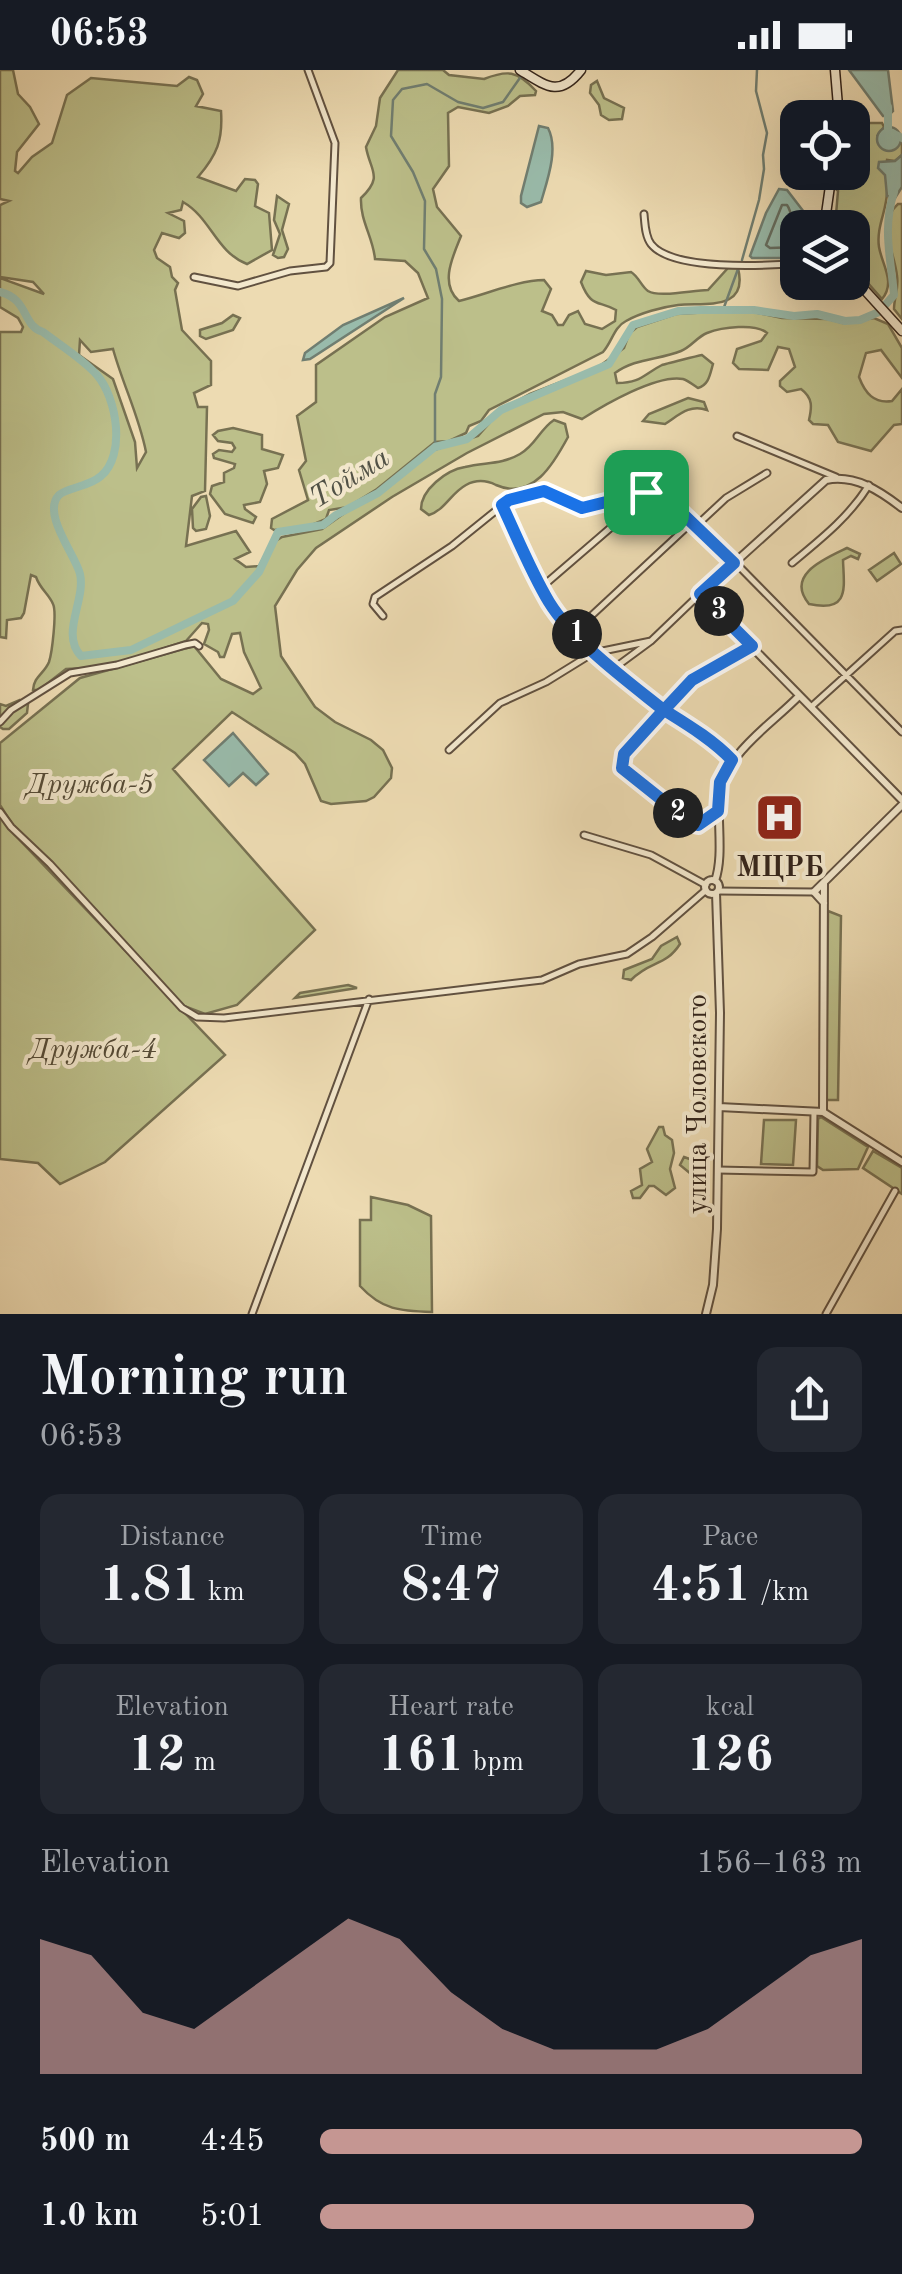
<!DOCTYPE html>
<html lang="en">
<head>
<meta charset="utf-8">
<style>
	:root { --surface:#171b24; --page:#242831; --text:#f1f3f6; --muted:#9ea1a6; --accent:#c59692 }
	body { margin:0; font-family:"Old Standard TT",serif; background:var(--page); color:var(--text); height:100vh; display:flex; flex-direction:column; font-size:38px; white-space:nowrap }
	* { box-sizing:border-box; margin:0 }
	p { font-size:32px; color:var(--muted) }
	.icon { flex:none; width:55px; height:55px; fill:none; stroke:currentColor; stroke-width:2; stroke-linecap:round; stroke-linejoin:round }
	.map { position:relative; height:1244px; overflow:hidden }
	.panel { display:flex; flex-direction:column; background:var(--surface); flex:1 }
	.panel>* { flex:none }
	.buttons { position:absolute; left:780px; top:30px; display:grid; gap:20px }
	.buttons a { display:grid; place-items:center; width:90px; height:90px; border-radius:20px; background:var(--surface); box-shadow:0 10px 40px #0002; font-size:50px }
	.pin { position:absolute; display:grid; place-items:center; width:85px; height:85px; color:#fff; margin:-42px; border-radius:20px; box-shadow:0 5px 15px #0006 }
	.km { position:absolute; width:50px; height:50px; margin:-25px; border-radius:50%; background:#222; color:#fff; font-size:28px; line-height:50px; text-align:center }
	.round { display:grid; place-items:center; flex:none; width:105px; height:105px; border-radius:20px; background:var(--page) }
	.summary { display:flex; align-items:center; justify-content:space-between; height:170px; padding:0 40px }
	h1 { font-size:55px; font-weight:700; line-height:75px }
	.metrics { display:grid; grid-template-columns:repeat(3,1fr); gap:15px; height:170px; padding:10px 40px }
	.metrics div { display:grid; align-content:center; border-radius:20px; background:var(--page); text-align:center }
	.metrics b { font-size:50px; font-weight:700 }
	.metrics small { font-size:28px; font-weight:400 }
	.metrics p { font-size:28px }
	.chart { height:280px; padding:20px 40px }
	.chart p { display:flex; justify-content:space-between }
	.chart svg { width:100%; height:180px; margin-top:10px; fill:var(--accent); opacity:.7 }
	ul { padding:0 40px; list-style:none; font-size:32px }
	li { display:grid; grid-template-columns:160px 120px 1fr; align-items:center; height:75px }
	li i { height:25px; border-radius:12px; background:var(--accent) }
	.status { display:flex; justify-content:space-between; align-items:center; height:70px; padding:0 50px; background:var(--surface); direction:ltr }
	.status svg { height:28px; fill:currentColor }
	.map>svg:first-child { display:block }
	.green { fill:#bcbf8a; stroke:#777152; stroke-width:2.5; fill-rule:evenodd }
	.water { fill:#99bbab; stroke:#707e71; stroke-width:2.5 }
	.lines { fill:none; stroke-linecap:round; stroke-linejoin:round }
	.shore { stroke:#666f62; stroke-width:2.5 }
	.stream { stroke:#707e71; stroke-width:2.5 }
	.river { stroke:#99bbab; stroke-width:8 }
	.minor-casing { stroke:#615140; stroke-width:9 }
	.tertiary-casing { stroke:#615140; stroke-width:10 }
	.secondary-casing { stroke:#32231a; stroke-width:11 }
	.minor { stroke:#f3e8cd; stroke-width:5 }
	.tertiary { stroke:#f3e8cd; stroke-width:6 }
	.secondary { stroke:#f3e8cd; stroke-width:8 }
	.route-casing { stroke:#fff; stroke-width:20 }
	.route { stroke:#1a73e8; stroke-width:12 }
	.labels { text-anchor:middle; stroke-width:8; stroke-linejoin:round; paint-order:stroke }
	.park-label { font-size:28px; font-style:italic; fill:#544a36; stroke:#f3e8cd }
	.poi-label { font-size:28px; font-weight:bold; fill:#32231a; stroke:#f3e8cd }
	.street-label { font-size:28px; fill:#32231a; stroke:#f3e8cd }
	.water-label { font-size:30px; font-style:italic; fill:#515146; stroke:#f3e8cd }
</style>
</head>
<body>
<div class="status"><b>06:53</b><svg viewBox="0 0 49 12"><path d="M0 12V9h3v3zM5 12V6h3v6zM10 12V3h3v9zM15 12V0h3v12zM26 1h20v11H26zM47 4h2v5h-2z"/></svg></div>
<div class="map">
<svg width="902" height="1244" viewBox="0 0 902 1244">
	<rect width="100%" height="100%" fill="#eddbb2"/>
	<filter id="stains"><feTurbulence type="fractalNoise" baseFrequency=".002" numOctaves="4"/><feColorMatrix values="0 0 0 0 .2 0 0 0 0 .09 0 0 0 0 .02 0 0 0 .5 -.17"/></filter>
	<radialGradient id="worn" r=".72"><stop offset=".6" stop-color="#630" stop-opacity="0"/><stop offset="1" stop-color="#630" stop-opacity=".3"/></radialGradient>
	<path class="green" d="M0,0h13l5,24 12,13 9,17 -22,28 -2,19 3,2 14,-16 20,-14 15,-48 24,-17 86,8 12,-9 8,3 6,14 -7,12 25,5c2,29 -4,44 -23,66l38,14 9,-12 10,1 3,4 -3,22 14,7 3,37 -25,14c-31,-12 -36,-46 -64,-62l-2,8 -13,3 16,8 1,12 -6,5 -17,-5 -8,17 3,8 13,9 2,10 6,6 -3,7 7,40 29,31v24l-17,8 4,14h9l-2,84 -13,5 -6,50 50,-15 14,21 -15,7 11,8 13,-1 12,-22 11,-7 40,-8 112,-79 44,-14 23,-26 29,-16 67,-26 27,-20 5,-14 8,-7 39,-13 68,-4 38,8 46,1 15,4 31,-5 14,6 14,24v30l-21,-28 -15,3 -7,24c6,16 15,27 33,24l10,-12v35l-8,1 -23,26 -33,-9 -10,-17 -15,-1 -4,-4c3,-13 4,-22 -8,-31l-14,3 -7,-6v-5l15,-14 -6,-18 -11,-2 -10,23 -29,-1 -6,-6 4,-14 24,-8 6,-8c-11,-10 -45,-6 -60,0 -10,4 -16,14 -26,18 -22,9 -46,7 -66,22l2,10c24,0 27,-9 45,-18 3,-1 35,-9 40,-10l11,9c-3,10 -4,21 -15,24 -3,-2 -11,-8 -15,-9 -26,-5 -79,26 -101,40l-19,-7 -19,2 -77,39 -75,44 -76,51 -19,22 -22,36 6,50 34,51 20,15 36,18 12,10 9,18 -1,10 -17,19 -8,4 -35,3 -10,-3 -16,-37 -10,-11 -63,-41 -59,57 142,161 -78,75 -32,9 -21,-8 -170,-179 -14,-22v-62l80,-65 114,-32 27,33 32,15 8,-6 -17,-36 -4,-19 -8,1 -8,23h-4l-2,-5 -14,-8 5,-14 -1,-6 -6,-1 -16,18 -79,26 -41,2 -27,21h-6c1,-14 11,-16 16,-28 3,-9 8,-50 4,-58 -4,-10 -13,-15 -17,-27l-5,-2 -7,38 -3,5 -14,2 -1,18 -6,-1v-305h21l2,-5 -5,-9 -18,-11v-29l44,16 -11,-12 -33,-5v-72l9,-4 -9,-2zM80,270l11,12 22,-3c10,36 26,67 33,103l-9,16 -2,-26 -22,-63 -34,-24z
		M398,0h45l6,5 35,4c23,-9 33,-9 52,12l-1,4 -15,1 -12,10 -19,7 -31,-6 -10,6 1,53 -16,23 4,18 24,29c-8,20 -22,48 -2,65 25,-6 60,-21 85,-21l7,9 -9,22 10,4 6,10h5l6,-10 9,-4 7,13 17,5 13,-8 1,-11c-18,-10 -25,-2 -35,-28l5,-11 20,4 25,-3c8,5 10,14 17,19 11,7 45,-1 60,-1l20,-22h10c11,44 -34,34 -60,37 -16,2 -38,8 -52,16 -12,6 -14,21 -23,31l-114,58 -8,11 -12,5 -3,7 -17,8 -14,1 -58,47 -29,18 -19,3 -3,9 -19,8 -33,3 -3,-2 1,-9 36,-19 -9,-30 7,-9 -9,-45 19,-14v-37l69,-48 43,-19 -10,-25 -13,-12 -30,-2c-2,-22 -15,-38 -14,-61 23,-22 9,-27 5,-51l10,-21 4,-28z
		M597,11l7,17 20,10 -2,11 -13,1 -8,-5 -2,-10 -9,-12 1,-8z
		M860,53h22l2,4 -6,8 24,7v13l-7,6 -8,-1c-2,12 0,21 0,32 0,18 -11,35 -8,55 3,18 17,35 3,52l-29,-33 -1,-38 -13,-1 1,-9 -4,-3 2,-24 -3,-3 1,-11 5,-4 11,-1 1,-44z
		M277,126l12,8 -7,26 6,19 -4,8 -6,1 -5,-3 7,-21 -6,-14z
		M898,134h4v115l-8,-10c0,-11 5,-21 3,-33 -2,-23 -21,-53 1,-72z
		M233,245l7,3 -7,12 -27,9 -6,-3v-6l22,-7z
		M688,328l16,4 3,8c-18,-6 -28,5 -42,14l-22,-3 6,-7z
		M554,350l11,4 3,13c-14,26 -35,64 -72,48 -10,-5 -19,-6 -30,0 -15,8 -21,25 -37,30l-8,-6c0,-19 25,-39 44,-42 20,-5 36,-2 55,-13 15,-8 20,-25 34,-34z
		M233,358l29,7v14l21,6 -5,13 -14,3 3,13 -7,18 -16,3 1,4 11,8 -3,6 -28,-9 -15,-20 2,-8 12,-4v-9l10,-5 1,-4 -21,-6 -1,-4 6,-4 13,2 3,-4 -3,-5 -14,-2 -5,-6 5,-4z
		M206,426l4,20 -4,13 -10,2 -3,-3 -1,-19 9,-12z
		M847,478l13,6 -2,5 -7,-3 -8,4c1,28 7,53 -34,44 -24,-29 15,-45 38,-56z
		M894,483l7,11 -24,17 -8,-11z
		M20,630l8,4 -1,9 -18,16h-6l-3,-2v-23l6,2z
		M0,743l14,21 211,221 -120,107 -45,22 -22,-21 -38,-4z
		M828,841l13,5 -3,184h-12z
		M677,867l3,7c-15,23 -29,16 -49,36l-8,-2 1,-8 28,-11 9,-13z
		M348,915l9,3 -62,10 5,-5z
		M821,1047l47,30 -10,22 -35,1 -6,-4 1,-47z
		M764,1050h32l-3,45 -32,-1z
		M659,1057h4l2,8 7,5 2,13 -4,16 5,19 -9,7 -12,-9h-5l-9,12h-7l-2,-7 11,-6 -2,-16 12,-7 -5,-13z
		M873,1081l29,17v26l-39,-26z
		M684,1087l17,6 3,11 -5,20 -8,-20 -11,-9z
		M371,1127l37,8 23,11 1,96c-32,-1 -50,-2 -72,-26v-66h11z"/>
	<path class="water" d="M849,0h39l5,41 -5,5h-5z
		M539,56l9,2c11,21 -1,53 -7,74l-14,5 -6,-4v-7z
		M877 69a12 12 0 1 1 24 0a12 12 0 1 1-24 0Z
		M902,85v32l-7,11 -8,-2 -2,-21 -7,-7 1,-6 16,-1z
		M779,119l8,1 17,22 -3,15 -3,1 -3,27 -5,3h-38l-2,-2 16,-43z
		M404,228l-94,61 -7,1 2,-7 38,-28z
		M233,663l35,41 -12,11 -13,-12 -14,13 -25,-26z"/>
	<g class="lines">
		<path class="shore" d="M798,166c-10,-9 -3,-20 -11,-31h-5l-16,40 4,3 28,-1"/>
		<path class="stream" d="M742,190l17,-60 5,-31 -1,-14 4,-22 -11,-42 1,-21
			M723,240l15,-41
			M439,375l-4,-3v-48l6,-17 1,-78 -6,-30 -12,-20 1,-48 -12,-29 -22,-36 2,-36 9,-11 25,-5 31,18 25,6 20,-6 19,-27"/>
		<path class="river" d="M888,37v24l14,7
			M0,222c29,7 22,34 43,40 17,13 40,27 54,43 20,23 29,80 4,101 -12,11 -33,11 -42,19 -18,18 17,61 21,79 6,26 -20,60 1,82l50,-6 102,-49 26,-29 19,-40 45,-7 13,-10 42,-22 57,-46 32,-8 34,-29 108,-46 24,-39 45,-14 23,-1h53l40,6 23,-2 28,7 15,-1 19,-8 15,-17c-3,-36 -12,-66 0,-103"/>
		<defs>
			<path id="minor" d="M644,144c1,10 1,22 7,30 21,27 114,22 147,19
				M194,207l44,9 52,-15 36,-4 4,-4 5,-120 -27,-73
				M737,366l99,41
				M503,435l45,95 15,20 30,33 139,107
				M792,493c29,-24 57,-46 77,-78
				M543,516l87,-75v-16
				M383,546l-10,-12 2,-7 77,-51 57,-46 35,-9 38,18 48,-15 31,-1 59,54 182,185
				M575,561l114,-106h8l29,-27 41,-25
				M613,599l38,-28 49,-47
				M811,637l84,-76 7,-1
				M0,652l11,-12 59,-37 47,-8 68,-20 10,-2 4,3
				M449,680l51,-47 46,-21 47,-29 58,-12
				M718,741l-17,13 -10,-1 -69,-56 -1,-7 71,-80 60,-34
				M0,742l11,15 39,37 132,144 15,9 27,1 318,-38 37,-16 48,-10 25,-17 54,-47
				M584,765l67,20 55,30
				M718,821l96,1
				M718,1100l95,2 1,-60
				M252,1244l117,-315
				M826,1244l69,-123"/>
			<path id="tertiary" d="M902,438c-22,-17 -47,-34 -76,-28l-126,114 202,206
				M705 817a7 7 0 1 1 14 0a7 7 0 1 1-14 0Z
				M715,811c8,-23 3,-52 4,-77 1,-49 49,-76 80,-108
				M824,833l-10,-11 88,-87
				M719,1037l104,5 79,50
				M823,1042l1,-230
				M706,1244l7,-29 4,-56 3,-216 -4,-120"/>
			<path id="secondary" d="M520,0c26,16 39,28 61,0
				M835,0l4,48
				M824,158l8,-56
				M852,206l50,55"/>
		</defs>
		<use href="#minor" class="minor-casing"/>
		<use href="#tertiary" class="tertiary-casing"/>
		<use href="#secondary" class="secondary-casing"/>
		<use href="#minor" class="minor"/>
		<use href="#tertiary" class="tertiary"/>
		<use href="#secondary" class="secondary"/>
	</g>
	<g class="lines">
		<defs>
			<path id="route" d="M646,422l-64,16 -38,-17 -35,9 -7,5c15,32 29,67 47,97 24,39 77,78 112,106l3,2c24,15 49,30 68,50l-12,22 -2,29 -20,14 -7,-2 -69,-55 2,-14 38,-42 2,-2 28,-30 60,-34 -52,-52 34,-31 -73,-70 -15,-1"/>
		</defs>
		<use href="#route" class="route-casing"/>
		<use href="#route" class="route"/>
	</g>
	<defs>
		<symbol id="hospital-square" viewBox="-11 -11 22 22"><rect x="-9" y="-9" width="18" height="18" rx="4" fill="#8f2418" stroke="#f3e8cd"/><path d="M-5-5h3v3.5h4V-5h3V5h-3V1.5h-4V5h-3Z" fill="#fff"/></symbol>
	</defs>
	<g fill-rule="evenodd">
		<use href="#hospital-square" x="752" y="720" width="55" height="55"/>
	</g>
	<g class="labels">
		<g class="park-label">
			<text x="90" y="723">Дружба-5</text>
			<text x="93" y="988">Дружба-4</text>
		</g>
		<g class="poi-label">
			<text x="780" y="806">МЦРБ</text>
		</g>
		<g class="street-label">
			<text transform="translate(696 1034) rotate(-90)" y="10">улица Чоловского</text>
		</g>
		<g class="water-label">
			<text transform="translate(349 407) rotate(-32)" y="10">Тойма</text>
		</g>
	</g>
	<rect width="100%" height="100%" filter="url(#stains)"/>
	<rect width="100%" height="100%" fill="url(#worn)"/>
</svg>
<div class="buttons">
<a><svg class="icon" aria-label="locate" viewBox="0 0 24 24"><circle cx="12" cy="12" r="6"/><path d="M12 2v4M12 18v4M2 12h4M18 12h4"/></svg></a>
<a><svg class="icon" aria-label="layers" viewBox="0 0 24 24"><path d="M12 4l9 5-9 5-9-5zM3 14l9 5 9-5"/></svg></a>
</div>
<div class="pin" style="left:646px;top:422px;background:#1e9e55"><svg class="icon" aria-label="arrive" viewBox="0 0 24 24"><path d="M6 21V4h12l-3 4 3 4H6"/></svg></div>
<b class="km" style="left:577px;top:564px">1</b>
<b class="km" style="left:678px;top:743px">2</b>
<b class="km" style="left:719px;top:541px">3</b>
</div>
<section class="panel">
<div class="summary"><div><h1>Morning run</h1><p>06:53</p></div><a class="round"><svg class="icon" aria-label="share" viewBox="0 0 24 24"><path d="M12 15V3M7 8l5-5 5 5M5 13v7h14v-7"/></svg></a></div>
<div class="metrics">
<div><p>Distance</p><b>1.81<small> km</small></b></div>
<div><p>Time</p><b>8:47</b></div>
<div><p>Pace</p><b>4:51<small> /km</small></b></div>
</div>
<div class="metrics">
<div><p>Elevation</p><b>12<small> m</small></b></div>
<div><p>Heart rate</p><b>161<small> bpm</small></b></div>
<div><p>kcal</p><b>126</b></div>
</div>
<div class="chart"><p><span>Elevation</span>156–163 m</p>
<svg viewBox="0 0 160 44" preserveAspectRatio="none"><path d="M0 44V11L10 15L20 29L30 33L40 24L50 15L60 6L70 11L80 24L90 33L100 38L110 38L120 38L130 33L140 24L150 15L160 11V44z"/></svg>
</div>
<ul>
<li><b>500 m</b>4:45<i style="width:100%"></i></li>
<li><b>1.0 km</b>5:01<i style="width:80%"></i></li>
</ul>
</section>
</body>
</html>
